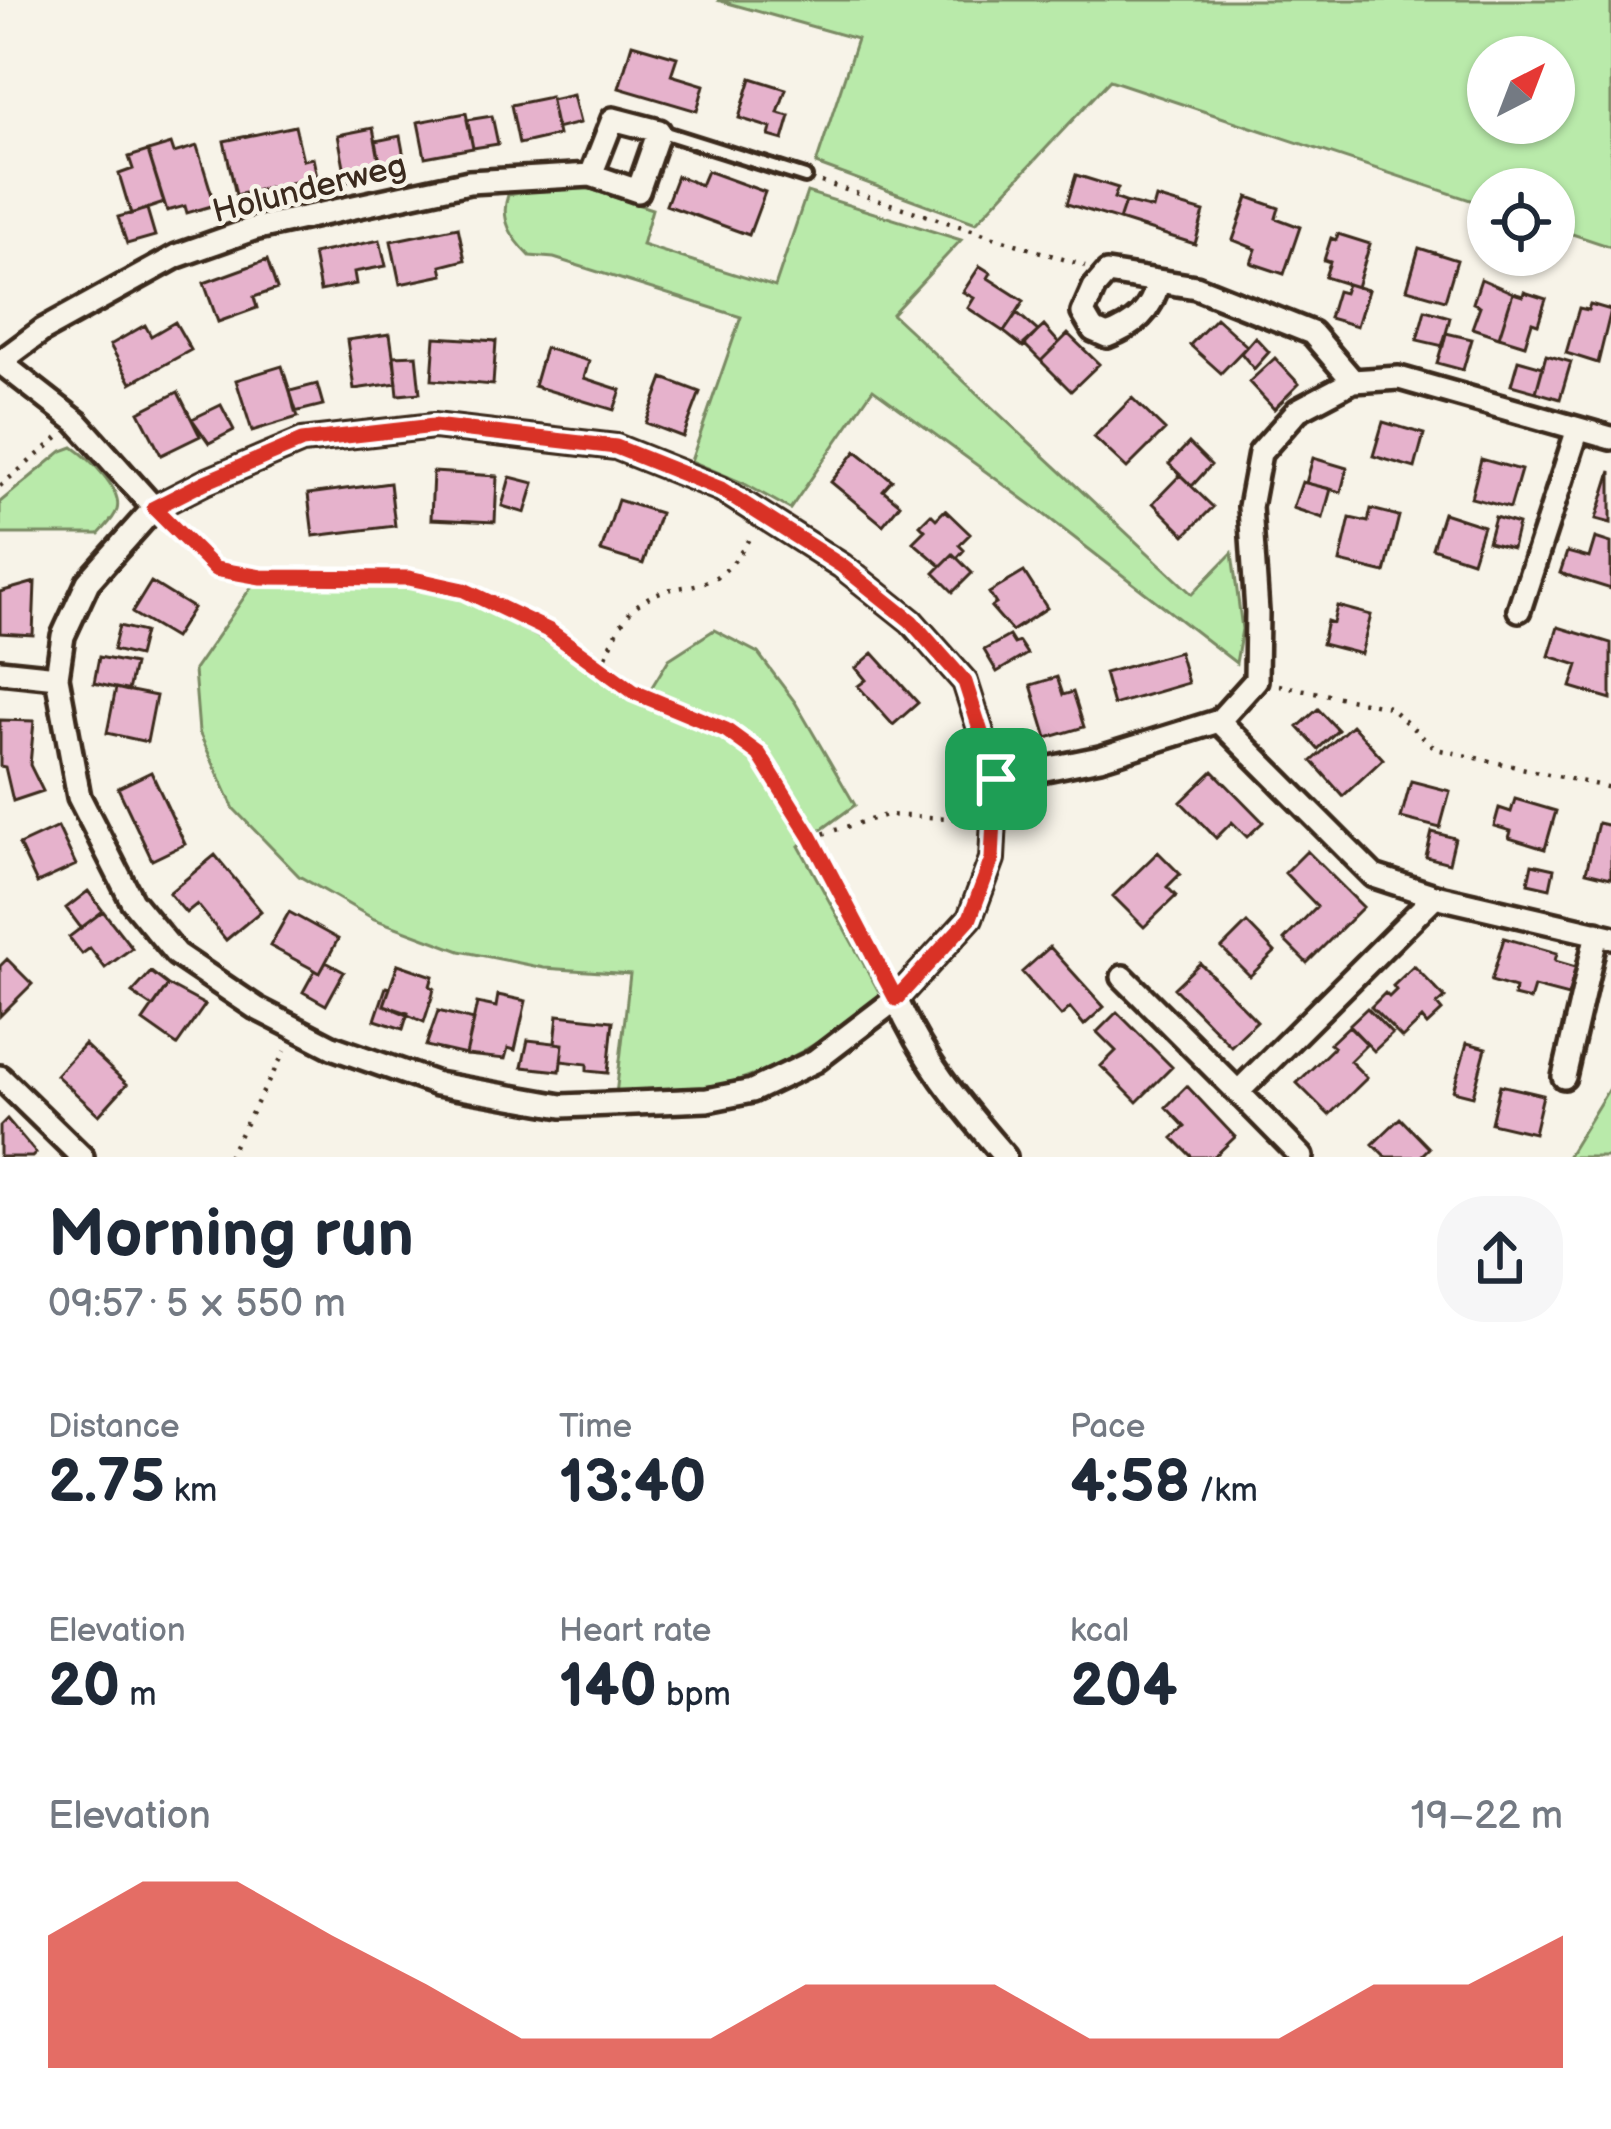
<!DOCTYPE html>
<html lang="en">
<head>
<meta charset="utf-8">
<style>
	:root { --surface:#fff; --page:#f6f6f7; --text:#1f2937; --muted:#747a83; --accent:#d93025 }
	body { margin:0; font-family:"Balsamiq Sans",sans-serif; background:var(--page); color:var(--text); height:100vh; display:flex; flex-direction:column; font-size:45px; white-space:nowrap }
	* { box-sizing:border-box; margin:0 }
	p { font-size:39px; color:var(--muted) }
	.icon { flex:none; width:66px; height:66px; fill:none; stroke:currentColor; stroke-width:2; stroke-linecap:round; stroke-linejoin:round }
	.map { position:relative; height:1157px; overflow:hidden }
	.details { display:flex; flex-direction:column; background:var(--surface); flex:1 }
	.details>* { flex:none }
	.needle { width:78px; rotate:42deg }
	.tools { position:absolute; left:1467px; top:36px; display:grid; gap:24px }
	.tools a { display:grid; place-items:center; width:108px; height:108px; border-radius:50%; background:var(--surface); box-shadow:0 3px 9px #0004; font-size:60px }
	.pin { position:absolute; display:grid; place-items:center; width:102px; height:102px; color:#fff; margin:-51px; border-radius:24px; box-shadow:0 6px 18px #0006 }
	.round { display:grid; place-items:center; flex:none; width:126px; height:126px; border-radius:48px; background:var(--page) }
	.summary { display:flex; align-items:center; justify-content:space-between; height:204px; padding:0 48px }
	h1 { font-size:66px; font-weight:700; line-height:90px }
	.figures { display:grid; grid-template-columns:repeat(3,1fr); gap:18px; height:204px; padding:12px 48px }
	.figures div { display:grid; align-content:center }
	.figures b { font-size:60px; font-weight:700 }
	.figures small { font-size:33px; font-weight:400 }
	.figures p { font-size:33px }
	.chart { height:336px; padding:24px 48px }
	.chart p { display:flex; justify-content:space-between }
	.chart svg { width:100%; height:216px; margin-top:12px; fill:var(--accent); opacity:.7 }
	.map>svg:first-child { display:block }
	.green { fill:#b9eaaa; stroke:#7a8a64; stroke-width:3; fill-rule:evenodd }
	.building { fill:#e6b2cc; stroke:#3b2a1e; stroke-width:3 }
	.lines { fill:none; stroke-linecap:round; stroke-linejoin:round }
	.service-casing { stroke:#3b2a1e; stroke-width:20 }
	.minor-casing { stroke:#3b2a1e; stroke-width:30 }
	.path { stroke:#3b2a1e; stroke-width:4.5; stroke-dasharray:3 9; stroke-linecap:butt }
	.service { stroke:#f7f3e8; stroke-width:10 }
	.minor { stroke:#f7f3e8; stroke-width:21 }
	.route-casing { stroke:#fff; stroke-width:24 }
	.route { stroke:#d93025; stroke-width:15 }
	.labels { text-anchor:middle; stroke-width:9; stroke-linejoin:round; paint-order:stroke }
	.street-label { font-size:33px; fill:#3b2a1e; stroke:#f7f3e8 }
</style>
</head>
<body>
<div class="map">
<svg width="1611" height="1157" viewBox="0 0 1611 1157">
	<rect width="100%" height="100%" fill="#f7f3e8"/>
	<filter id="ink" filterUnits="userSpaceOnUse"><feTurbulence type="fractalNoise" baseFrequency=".00833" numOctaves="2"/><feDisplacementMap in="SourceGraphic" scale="24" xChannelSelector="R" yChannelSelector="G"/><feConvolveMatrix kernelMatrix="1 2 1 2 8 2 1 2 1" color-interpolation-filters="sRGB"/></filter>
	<g filter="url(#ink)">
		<path class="green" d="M717,0h894v247l-57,-19v-39h-66v17l-378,-126 -134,143 -160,-59 41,-125zM1488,57h66v66h-66z
			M563,186l27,3 62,20 -10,36 133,42 32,-95 154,48 -69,74 300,280 40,-41 10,76 -6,34 -195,-151 -168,-123 -83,120 -47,-26 -52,-22 50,-144 -187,-59 -24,-2c-17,-17 -31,-36 -22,-61z
			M73,447c16,11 50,42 44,63 -3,9 -12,17 -18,24h-99v-32l62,-51z
			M254,583l148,3 67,14 105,56 68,47 27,-44 45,-29 44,23 37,49 60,103 -56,41 84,153c-53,37 -108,75 -174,89 -29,7 -63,5 -93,7l14,-121 -86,-6 -84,-17 -86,-32 -75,-43 -65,-67 -35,-77 -5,-62z
			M1611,1085v72h-44z"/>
		<path class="building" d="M632,44l45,13 -6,18 33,10 -7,26 -78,-23z
			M751,78l35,11 -8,24 12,3 -7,24 -14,-4 2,-8 -32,-10z
			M573,95l7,28 -24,6 -5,-29z
			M550,97l8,38 -39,9 -8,-39z
			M466,113l7,35 -48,9 -7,-35z
			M492,116l6,28 -25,4 -6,-28z
			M295,126l8,34 10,-2 4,19 -81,18 -12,-54z
			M373,128l9,47 -35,7 -9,-47z
			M400,136l5,26 -24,5 -5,-26z
			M171,144l3,9 23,-7 18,59 -28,8 -2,-7 -18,5 -19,-60z
			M148,151l16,52 -33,11 -12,-40 14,-5 -4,-12z
			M707,171l58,21 -16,43 -83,-30 11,-29 24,9z
			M1076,175l42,13 -4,10 11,4 -6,18 -52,-16z
			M1248,197l31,11 -3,10 24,9 -16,47 -33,-11 5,-14 -23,-9z
			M1156,198l48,14 -9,32 -76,-24 6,-18 28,7z
			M147,209l8,27 -28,8 -9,-27z
			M458,227l7,33 -24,6 2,9 -43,9 -9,-43z
			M1338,234l32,10 -13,43 -32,-10 5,-15 -6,-2 7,-22 5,2z
			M380,240l6,26 -32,6 2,12 -36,7 -7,-37z
			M1419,248l38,12 -12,40 -38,-11z
			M267,260l10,29 -23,8 3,11 -39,14 -14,-39z
			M980,266l11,7 -3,5 36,23 -20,31 -36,-24 6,-10 -11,-6z
			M1481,279l32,14 -14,44 -27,-9 8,-22 -7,-3z
			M1347,284l21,6 -11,36 -28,-8 8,-27 7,2z
			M1524,292l22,7 -8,25 -6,-2 -7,23 -26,-8 14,-44 10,3z
			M1590,304l21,6 -13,53 -32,-10 13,-45 9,2z
			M1425,310l25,7 -7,29 -26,-6z
			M1017,313l21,18 -15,16 -19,-15z
			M1216,318l31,28 -26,27 -31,-28z
			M175,322l16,28 -60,33 -21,-38 35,-20 6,11z
			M1044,326l15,17 -18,18 -17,-17z
			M1446,333l26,6 -9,31 -26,-7z
			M390,334l7,49 -43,6 -7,-49z
			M1068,334l31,30 -28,27 -30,-30z
			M435,337l61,4 -3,44 -61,-5z
			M1255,337l14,15 -15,17 -13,-16z
			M545,348l44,13 -5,17 37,12 -7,20 -80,-24z
			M416,355l4,38 -22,2 -4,-39z
			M1546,355l25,7 -11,37 -24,-7z
			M1275,358l24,26 -25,25 -25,-27z
			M1518,360l25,7 -7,25 -25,-7z
			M282,366l16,51 -46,14 -16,-51z
			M663,378l37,14 -17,45 -37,-14z
			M317,384l6,21 -28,7 -5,-21z
			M178,392l22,44 -39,19 -22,-43z
			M1132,398l33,32 -38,38 -33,-31z
			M221,405l13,25 -25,13 -17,-24z
			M1383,422l41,12 -9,34 -42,-12z
			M1189,443l22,22 -19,21 -23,-22z
			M856,451l36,29 -9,10 17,14 -17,21 -52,-43z
			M1313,458l34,10 -6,24 -35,-9z
			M1481,459l40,11 -11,38 -39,-10z
			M1611,471v52l-15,-4z
			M433,472l64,4 -2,46 -64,-3z
			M1180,475l33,32 -28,28 -32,-32z
			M510,477l24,6 -9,30 -23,-7z
			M1302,482l29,7 -8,29 -30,-10z
			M390,483l5,43 -82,10 -5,-42z
			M618,500l42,13 -17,51 -42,-13z
			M1371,509l28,7 -14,57 -45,-11 10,-44 18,4z
			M945,510l25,24 -11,11 5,5 -7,8 -4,-4 -12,12 -28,-24 12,-12 -5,-5 11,-11 5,5z
			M1443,513l40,13 -11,35 -40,-13z
			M1495,517l23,7 -6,24 -24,-6z
			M1595,538l16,5v46l-51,-16 7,-21 22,6z
			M953,554l19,19 -19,19 -19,-19z
			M1024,572l23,36 -35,23 -21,-24 5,-3 -7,-11z
			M35,582l-2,53 -33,-2v-41z
			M151,582l42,26 -19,30 -42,-25z
			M1337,606l34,9 -10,39 -39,-10 5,-23 6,2z
			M119,626l25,6 -6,24 -25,-6z
			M1558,627l53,16v56l-40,-12 7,-22 -29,-9z
			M1009,636l5,8 5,-2 8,12 -30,18 -13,-22z
			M1179,652l9,31 -75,22 -9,-32z
			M873,653l45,50 -25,22 -35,-39 8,-6 -10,-12z
			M99,657l35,7 -6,27 -34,-8z
			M1057,677l6,18 10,-3 11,35 -37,11 -16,-53z
			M116,688l40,8 -9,46 -40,-9z
			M1318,709l20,21 -20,19 -20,-22z
			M0,720l34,1 -4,44 13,26 -30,10 -8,-34 -5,-1z
			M1352,725l31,34 -40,37 -31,-35z
			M1213,771l50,51 -16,15 -15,-15 -16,16 -35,-36z
			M151,772l34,72 -33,16 -34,-72z
			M1411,781l39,10 -10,37 -39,-10z
			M1515,799l41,12 -11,38 -36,-11 2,-7 -17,-5 5,-18 12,4z
			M1598,823l13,3v52l-25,-6z
			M58,827l18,38 -39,18 -18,-38z
			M1432,832l23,6 -6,25 -23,-6z
			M1307,851l56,56 -56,56 -23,-23 33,-34 -32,-33z
			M1158,852l22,22 -13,13 9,9 -32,31 -31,-31z
			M215,855l46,56 -35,29 -29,-36 -11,9 -17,-20z
			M1532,864l22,5 -4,19 -22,-5z
			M88,891l15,20 -22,17 -15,-20z
			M103,911l29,37 -27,20 -15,-20 -8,6 -13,-17z
			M289,912l49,27 -18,34 -50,-27z
			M1247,923l28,29 -25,24 -28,-28z
			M1504,938l53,15 -2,8 21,6 -8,29 -34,-9 -4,13 -16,-4 1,-8 -24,-7z
			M1050,947l54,60 -20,18 -14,-17 -9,8 -39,-44z
			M7,959l25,25 -32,32v-50z
			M326,962l18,10 -18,33 -23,-13 12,-22 5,3z
			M1200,963l57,58 -26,25 -57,-58z
			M398,964l35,12 -3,10 4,2 -2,9 -8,25 -40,-17z
			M1414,966l31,32 -8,7 5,6 -15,14 -5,-6 -20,19 -31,-31 14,-14 4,4 7,-7 -3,-4z
			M151,972l17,13 -15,22 -21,-14z
			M168,985l37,20 -28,40 -34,-24z
			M386,987l4,1 -6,17 24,8 -5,16 -28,-9z
			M498,995l28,6 -11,49 -7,-2 -3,11 -39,-4 11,-52 19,4z
			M1367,1008l25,26 -18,17 -25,-26z
			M438,1011l36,9 -8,35 -40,-9z
			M1117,1012l55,55 -35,35 -36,-36 15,-15 -19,-19z
			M558,1015l55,6 -5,52 -21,-2v-7l-26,-3 2,-17 -8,-1z
			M1349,1026l18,18 -17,17 17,17 -38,37 -32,-32 37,-36 -4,-3z
			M528,1040l35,4 -3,27 -38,-4z
			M1467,1043l19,5 -13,48 -20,-5z
			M84,1044l43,40 -28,31 -43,-40z
			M1500,1085l43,10 -9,38 -43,-10z
			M1187,1086l48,51 -21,20h-22l-19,-19 12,-11 -19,-20z
			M1400,1118l29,30 -9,9h-34l-13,-13z
			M7,1119l29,34 -4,4h-32v-31z"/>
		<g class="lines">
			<defs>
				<path id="service" d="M659,131l146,46"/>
				<path id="minor" d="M1158,283c-7,28 -23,43 -51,53l-14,-6 -10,-17 11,-25 13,-15 89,14 116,46 41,48
					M434,426l182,21 105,42 121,77 69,55 54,61 31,97 -4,80 -22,59 -74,81 -81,62 -63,30 -45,9 -145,6 -125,-22 -105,-37 -76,-39 -80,-54 -44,-53 -53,-104 -22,-120 6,-41 25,-54 66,-74 51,-26 97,-41z
					M154,508l-77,-86 -77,-60 43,-32 134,-74 76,-27 216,-47 122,-7 47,16 21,-60 -46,-12 -22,56
					M1519,610l59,-181
					M0,671l57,6
					M1219,721l155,155 61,20 176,41
					M996,779l104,-21 119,-37 37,-41 1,-68 -7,-105 10,-54 38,-43 55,-29 46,-3 212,60
					M1123,977l115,115
					M896,999c28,64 64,105 109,158
					M0,1077l82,80
					M1564,1077l33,-144
					M1302,1157l-64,-65 197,-196"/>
			</defs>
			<use href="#service" class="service-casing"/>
			<use href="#minor" class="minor-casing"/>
			<path class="path" d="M821,182l264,84
				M0,486l59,-49
				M168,525l47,44 46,8 147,1 56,12 86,41 85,60 91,39 33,24 52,83 73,142
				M601,667c9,-17 17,-44 31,-57 44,-43 79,3 120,-77
				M1279,685l110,22 47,42 175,39
				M812,837l74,-22 85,4
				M228,1157l57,-106"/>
			<use href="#service" class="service"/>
			<use href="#minor" class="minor"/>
		</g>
	</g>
	<g class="lines" filter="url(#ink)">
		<defs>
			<path id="route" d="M434,426l182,21 105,42 121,77 69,55 54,61 31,97 -4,80 -22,59 -74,81 -85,-162 -52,-83 -33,-24 -92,-38 -84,-61 -86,-41 -55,-12 -148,-1 -46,-8 -61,-61 51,-26 97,-41z"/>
		</defs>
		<use href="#route" class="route-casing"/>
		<use href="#route" class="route"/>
	</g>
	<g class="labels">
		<g class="street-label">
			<text transform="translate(309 187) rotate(-14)" y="12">Holunderweg</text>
		</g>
	</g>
</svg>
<div class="tools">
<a><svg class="needle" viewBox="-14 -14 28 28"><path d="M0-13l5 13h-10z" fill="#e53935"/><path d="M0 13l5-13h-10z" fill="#747a83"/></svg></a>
<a><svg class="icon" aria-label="locate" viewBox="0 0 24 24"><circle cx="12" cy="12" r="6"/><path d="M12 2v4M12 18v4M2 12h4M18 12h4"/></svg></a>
</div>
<div class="pin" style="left:996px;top:779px;background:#1e9e55"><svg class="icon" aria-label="arrive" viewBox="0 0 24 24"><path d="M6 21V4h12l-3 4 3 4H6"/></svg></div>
</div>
<section class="details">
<div class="summary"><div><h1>Morning run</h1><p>09:57 · 5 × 550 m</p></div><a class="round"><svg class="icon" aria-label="share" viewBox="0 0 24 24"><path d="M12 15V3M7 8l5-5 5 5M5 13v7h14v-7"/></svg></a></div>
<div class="figures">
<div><p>Distance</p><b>2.75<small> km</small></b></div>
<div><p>Time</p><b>13:40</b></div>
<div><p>Pace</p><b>4:58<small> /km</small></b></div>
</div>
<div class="figures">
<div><p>Elevation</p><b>20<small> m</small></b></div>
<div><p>Heart rate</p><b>140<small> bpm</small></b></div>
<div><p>kcal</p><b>204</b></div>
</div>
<div class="chart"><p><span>Elevation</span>19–22 m</p>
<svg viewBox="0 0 160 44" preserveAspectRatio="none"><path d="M0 44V17L10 6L20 6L30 17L40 27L50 38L60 38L70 38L80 27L90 27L100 27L110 38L120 38L130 38L140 27L150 27L160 17V44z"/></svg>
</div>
</section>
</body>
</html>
